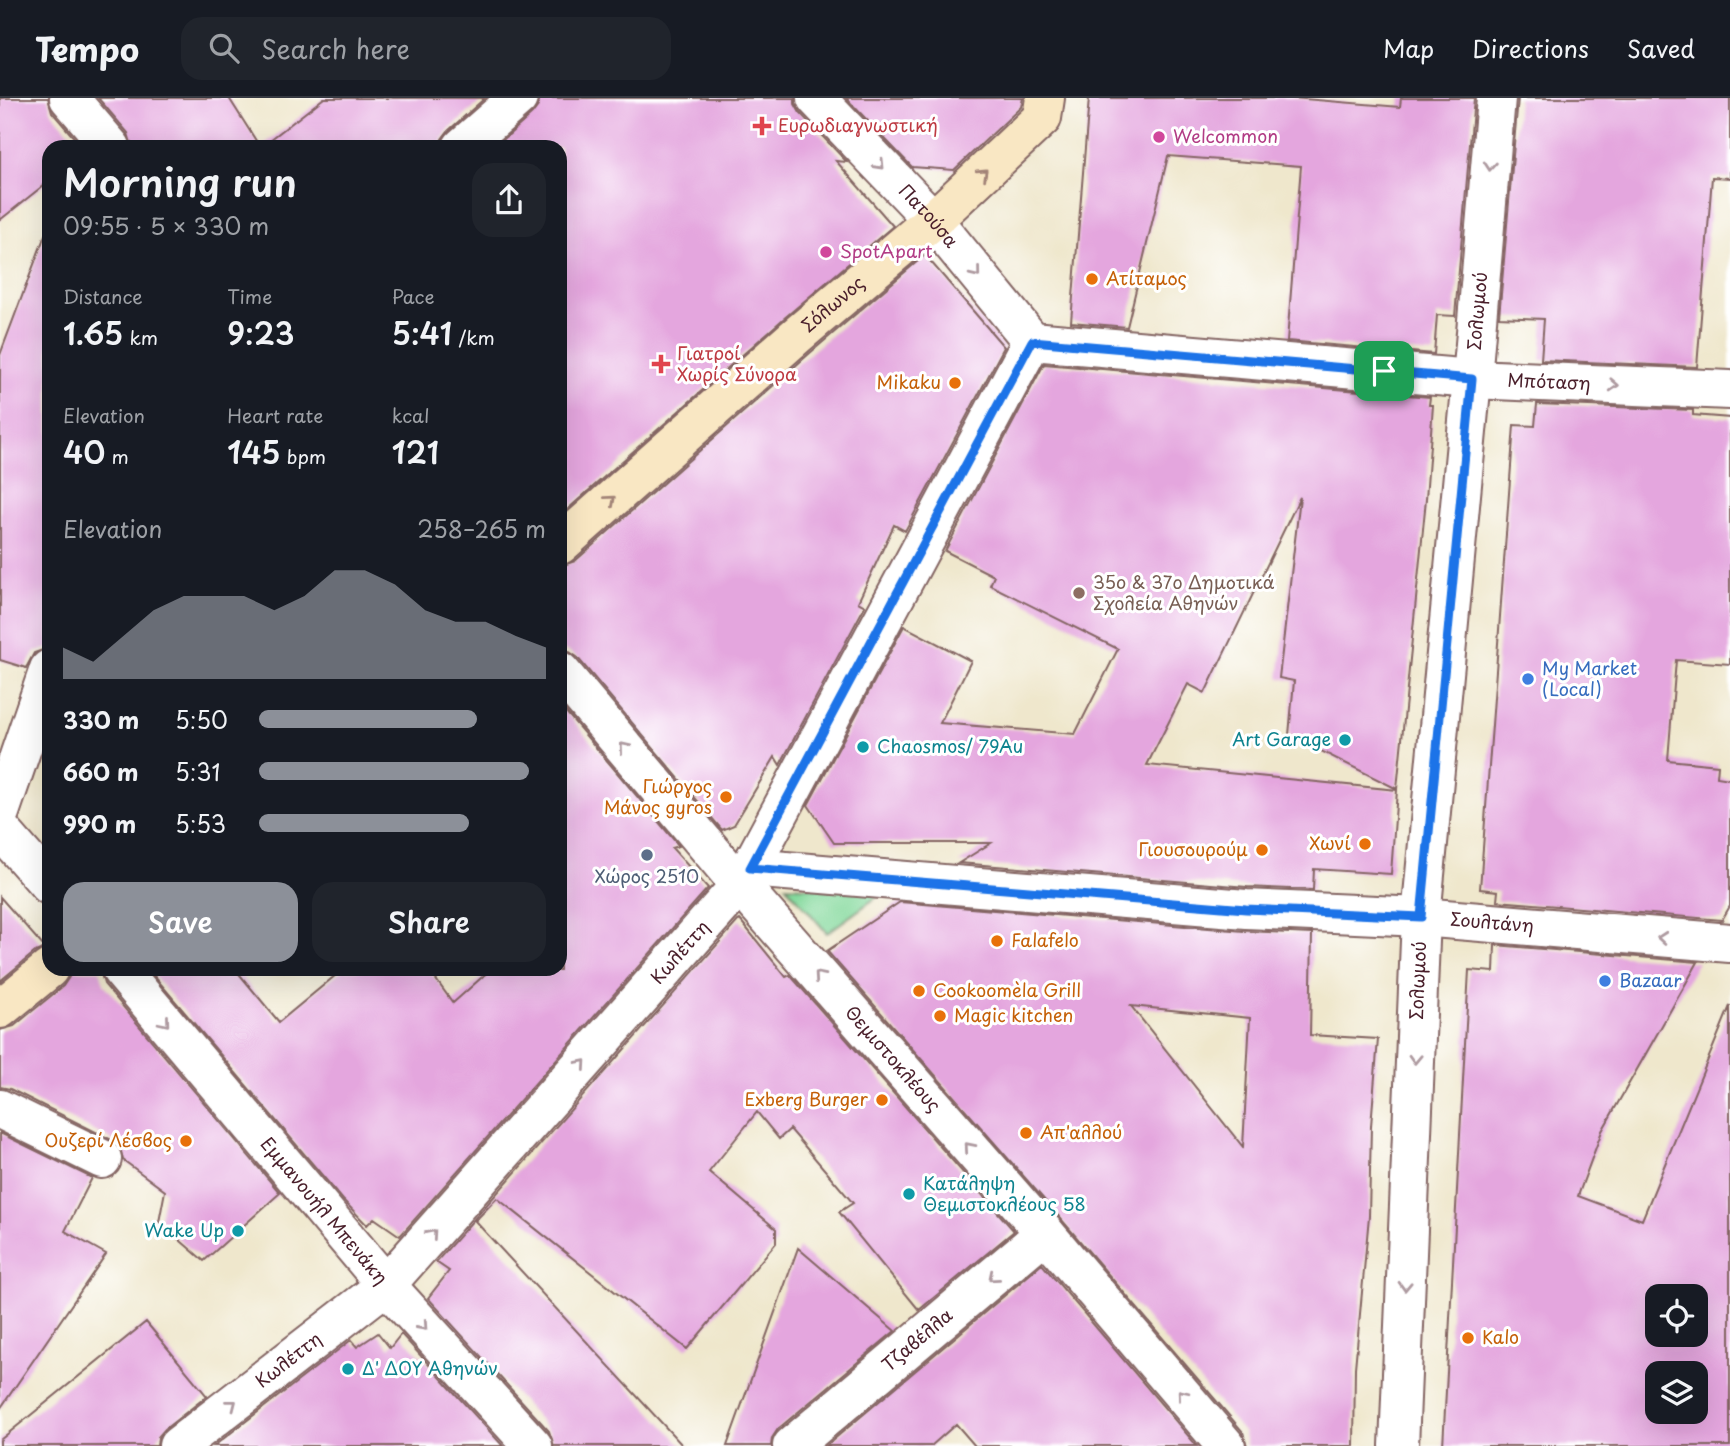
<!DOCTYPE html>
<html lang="en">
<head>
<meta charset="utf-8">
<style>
	:root { --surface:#171b24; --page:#20242c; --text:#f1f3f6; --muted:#9ea1a6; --line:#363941; --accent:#8c9099 }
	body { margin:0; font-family:"Playpen Sans",sans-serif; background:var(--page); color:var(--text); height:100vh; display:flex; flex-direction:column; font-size:26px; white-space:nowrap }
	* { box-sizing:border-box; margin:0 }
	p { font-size:23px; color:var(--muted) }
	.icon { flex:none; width:38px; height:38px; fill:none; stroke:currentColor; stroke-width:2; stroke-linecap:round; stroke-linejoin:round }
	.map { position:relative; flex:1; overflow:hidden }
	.side { position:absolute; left:42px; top:42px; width:525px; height:836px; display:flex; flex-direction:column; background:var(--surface); border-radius:21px; box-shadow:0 7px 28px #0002 }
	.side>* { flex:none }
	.fabs { position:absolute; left:1645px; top:1186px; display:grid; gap:14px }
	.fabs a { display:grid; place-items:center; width:63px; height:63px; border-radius:14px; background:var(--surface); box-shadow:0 7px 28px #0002; font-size:35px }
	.pin { position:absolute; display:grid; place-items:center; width:60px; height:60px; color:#fff; margin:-30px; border-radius:14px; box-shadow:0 4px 10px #0006 }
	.round { display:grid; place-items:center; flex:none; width:74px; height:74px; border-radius:21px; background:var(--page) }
	.overview { display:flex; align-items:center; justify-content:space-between; height:119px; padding:0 21px }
	h1 { font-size:38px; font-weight:600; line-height:52px }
	.figures { display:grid; grid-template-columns:repeat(3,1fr); gap:10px; height:119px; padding:7px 21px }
	.figures div { display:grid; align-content:center }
	.figures b { font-size:30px; font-weight:600 }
	.figures small { font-size:19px; font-weight:400 }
	.figures p { font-size:19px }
	.chart { height:196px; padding:14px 21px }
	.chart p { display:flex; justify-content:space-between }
	.chart svg { width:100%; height:126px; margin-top:7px; fill:var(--accent); opacity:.7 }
	.button { display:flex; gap:14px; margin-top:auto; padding:14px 21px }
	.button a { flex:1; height:80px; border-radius:21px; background:var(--accent); color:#fff; font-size:28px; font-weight:600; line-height:80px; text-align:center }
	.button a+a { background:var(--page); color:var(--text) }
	ul { padding:0 21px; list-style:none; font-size:23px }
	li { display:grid; grid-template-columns:112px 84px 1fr; align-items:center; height:52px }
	li i { height:18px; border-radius:9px; background:var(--accent) }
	header { display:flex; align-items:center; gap:42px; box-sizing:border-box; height:98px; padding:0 35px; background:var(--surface); border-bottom:2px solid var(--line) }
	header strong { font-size:33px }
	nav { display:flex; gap:38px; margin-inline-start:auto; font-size:24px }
	.search { width:490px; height:63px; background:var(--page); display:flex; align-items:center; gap:18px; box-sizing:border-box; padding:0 24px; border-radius:21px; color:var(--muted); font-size:26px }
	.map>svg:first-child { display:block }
	.green { fill:#84d99c; stroke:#677c64; stroke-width:2 }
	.building { fill:#e4a6de; fill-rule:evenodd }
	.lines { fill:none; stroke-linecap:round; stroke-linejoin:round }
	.pedestrian-casing { stroke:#846563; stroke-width:42 }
	.minor-casing { stroke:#846563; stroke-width:42 }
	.tertiary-casing { stroke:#846563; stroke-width:42 }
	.secondary-casing { stroke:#846563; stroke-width:42 }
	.pedestrian { stroke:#fff; stroke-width:38 }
	.minor { stroke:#fff; stroke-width:38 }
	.tertiary { stroke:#fff; stroke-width:38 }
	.secondary { stroke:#f9e7c3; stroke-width:38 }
	.oneway { stroke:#ae9aa0 }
	.oneway2 { stroke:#a28377 }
	.route-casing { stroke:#fff; stroke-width:14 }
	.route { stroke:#1a73e8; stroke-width:9 }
	.health-dot { fill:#e0444e; stroke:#fff; stroke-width:2.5 }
	.hotel-dot { fill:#d1479c; stroke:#fff; stroke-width:2.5 }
	.food-dot { fill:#e8710a; stroke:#fff; stroke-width:2.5 }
	.education-dot { fill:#8d6e63; stroke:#fff; stroke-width:2.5 }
	.shop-dot { fill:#3f7fe0; stroke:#fff; stroke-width:2.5 }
	.culture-dot { fill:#0f9aa8; stroke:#fff; stroke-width:2.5 }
	.service-dot { fill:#5c6f8a; stroke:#fff; stroke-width:2.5 }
	.labels { text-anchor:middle; stroke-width:6; stroke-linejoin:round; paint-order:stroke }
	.health-label { font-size:18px; fill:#be3a42; stroke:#fff; text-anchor:start }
	.hotel-label { font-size:18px; fill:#b23c85; stroke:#fff; text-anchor:start }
	.street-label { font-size:18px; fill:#4a1f2b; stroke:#fff }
	.food-label { font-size:18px; fill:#c56008; stroke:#fff; text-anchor:start }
	.education-label { font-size:18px; fill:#785e54; stroke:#fff; text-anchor:start }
	.shop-label { font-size:18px; fill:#366cbe; stroke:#fff; text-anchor:start }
	.culture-label { font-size:18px; fill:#0d838f; stroke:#fff; text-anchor:start }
	.service-label { font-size:18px; fill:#4e5e75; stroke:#fff }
</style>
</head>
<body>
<header>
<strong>Tempo</strong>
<div class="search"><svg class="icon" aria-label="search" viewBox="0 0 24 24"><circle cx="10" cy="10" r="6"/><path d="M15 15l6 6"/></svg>Search here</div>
<nav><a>Map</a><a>Directions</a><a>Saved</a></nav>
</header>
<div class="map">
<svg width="1730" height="1348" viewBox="0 0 1730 1348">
	<rect width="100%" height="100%" fill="#fff"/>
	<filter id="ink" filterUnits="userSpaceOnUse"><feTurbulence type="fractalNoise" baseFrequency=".0143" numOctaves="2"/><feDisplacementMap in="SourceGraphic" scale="14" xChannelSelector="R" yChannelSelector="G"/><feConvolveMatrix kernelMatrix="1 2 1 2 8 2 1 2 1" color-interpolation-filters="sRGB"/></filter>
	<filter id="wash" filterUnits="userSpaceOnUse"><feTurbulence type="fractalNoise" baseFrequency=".00686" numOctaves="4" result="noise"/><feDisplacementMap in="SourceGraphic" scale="28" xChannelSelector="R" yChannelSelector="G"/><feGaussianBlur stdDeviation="1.57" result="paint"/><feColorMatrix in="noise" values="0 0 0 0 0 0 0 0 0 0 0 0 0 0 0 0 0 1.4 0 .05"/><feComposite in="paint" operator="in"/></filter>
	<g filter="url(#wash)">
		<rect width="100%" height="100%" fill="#efe7cc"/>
		<path class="green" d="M786,788l99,5 -58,42z"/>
		<g id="blocks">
			<path class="building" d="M0,0h48l4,14 30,35h-33v34l-49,39z
				M98,0h131l31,49h-128l-4,-14z
				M324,0h161l-37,33 -6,8 -1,8h-180z
				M539,0h256v6l5,9 47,49 -11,-1 57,65 -111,94 -222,196v-369h-65l37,-33 6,-8z
				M846,0h177l-2,9 -67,63 -42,-3z
				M1089,0h203l108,9 1,-9h73l-19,218 -18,-1 -3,39 -147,-13 14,-175 -133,-10 -41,171 -56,-5z
				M1518,0h212v80l-18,-1 -15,190 -156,-7 3,-41 -45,-2z
				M45,137h4v413l-15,5 -8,15 -26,-8v-305z
				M925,157l79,92 -99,184 -11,-6 -36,77 7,4 -85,159 -5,-8 -41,68 -12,5 -145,-173 -9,-6 -8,-1v-84l15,-5 235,-208z
				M1044,266l386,33 -1,8h4l-7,94 -29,290 -108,-54 5,-54 -15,-3 21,-181 -95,196 -17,-9 -41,81 250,25 -6,84 -77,-5 -1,21 -66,-3 -288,-24 32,-20h-157l-26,-38 96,-179 67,35 -31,62 135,11 43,-85 -128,-64 4,-9 -49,-25z
				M1537,306l156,6v5l37,3v246l-54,-4 -8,100 50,5 -1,12 13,2v127l-8,14 -225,-19 1,-10 -18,-2 34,-464 21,1z
				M560,607l119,141 -7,2 36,40 -308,348 -26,-18 -7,7 -24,-25 -194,-230h87l43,52 63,-52h87l24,33 37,-33h70z
				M0,799l45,51 -10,4 -35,29z
				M900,804l344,29 68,3 -2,101 68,4 -7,87 -2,90 -14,152 -1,78h-107l-4,-14 -182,-213 -234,-268zM1131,908l119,12 -7,129z
				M740,822l46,57 4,-2 224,256 -95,79 -80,-98 14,-9 -63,-74 -11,10 -22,-27 -48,60 67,57v14l-89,106 -190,-151 -22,23 208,225h-129l-5,-15 -121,-133 21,-27 -13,-9 302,-341z
				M1495,847l203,17 -96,169 -24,65 64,24 88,-214v440h-287l26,-476 25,2zM1657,1199h39v38h-39zM1657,1276h39v38h-39z
				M71,872h29l4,14 176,209 -76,68 -45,-39 6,-31 -42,-31 -3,-13 -8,-7 -102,-51 -10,-2v-57l14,-4 49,-40 6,-9z
				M0,1035l92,45 -27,53 41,23 -106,155z
				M798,1150l97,83 -117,98 -6,9 -1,8h-44z
				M1042,1166l155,182h-222l-19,-22 -25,22h-105z
				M146,1224l61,74 -42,33 -7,8 -1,9h-157v-6z
				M378,1235l12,15 11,-14 102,112h-289l137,-106 6,7z"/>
		</g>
	</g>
	<g filter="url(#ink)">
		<use href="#blocks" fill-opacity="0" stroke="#846563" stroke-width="2"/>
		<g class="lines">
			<defs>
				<path id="pedestrian" d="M462,49l56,-49
					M750,770l282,-527"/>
				<g id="minor">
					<path d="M69,0l42,49"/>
					<path id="s1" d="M816,0l117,122 99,121 440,38 258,11"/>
					<path d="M0,714l49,-143"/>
					<path d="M0,731l49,56"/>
					<path id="s2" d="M121,872l265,315 147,161"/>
					<path d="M0,1011l102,50"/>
					<path id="s3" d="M178,1348l208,-161 354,-400 10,-17 496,41 175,8 309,26"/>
					<path id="s4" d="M792,1348l253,-213"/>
					<path id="s5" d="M1399,1348l22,-529 51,-538 24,-281"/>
				</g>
				<g id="tertiary">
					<path id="s6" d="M560,573l180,214 305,348 181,213"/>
				</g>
				<g id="secondary">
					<path id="s7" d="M560,447l236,-209 137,-116 109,-102 3,-20"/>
					<path d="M0,911l49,-40"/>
				</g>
			</defs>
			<use href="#pedestrian" class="pedestrian-casing"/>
			<use href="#minor" class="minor-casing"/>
			<use href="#tertiary" class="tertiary-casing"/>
			<use href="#secondary" class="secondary-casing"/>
			<use href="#pedestrian" class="pedestrian"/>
			<use href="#minor" class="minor"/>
			<use href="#tertiary" class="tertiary"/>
			<use href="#secondary" class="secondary"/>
		</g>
		<defs><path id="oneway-chevron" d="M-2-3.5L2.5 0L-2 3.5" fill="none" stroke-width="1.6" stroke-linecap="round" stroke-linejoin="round" transform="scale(1.75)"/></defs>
		<g class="oneway">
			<use href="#oneway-chevron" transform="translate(880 67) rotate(46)"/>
			<use href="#oneway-chevron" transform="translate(1490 68) rotate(95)"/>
			<use href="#oneway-chevron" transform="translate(976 175) rotate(51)"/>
			<use href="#oneway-chevron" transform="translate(1614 287) rotate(3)"/>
			<use href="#oneway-chevron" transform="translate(624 649) rotate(-130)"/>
			<use href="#oneway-chevron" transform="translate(1662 840) rotate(-175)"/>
			<use href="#oneway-chevron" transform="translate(819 878) rotate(-131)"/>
			<use href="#oneway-chevron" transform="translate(165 924) rotate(50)"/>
			<use href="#oneway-chevron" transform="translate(1415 961) rotate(92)"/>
			<use href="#oneway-chevron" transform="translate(582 966) rotate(-49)"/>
			<use href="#oneway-chevron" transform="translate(969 1049) rotate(-131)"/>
			<use href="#oneway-chevron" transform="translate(432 1136) rotate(-49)"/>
			<use href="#oneway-chevron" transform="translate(993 1179) rotate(140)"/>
			<use href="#oneway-chevron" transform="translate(1405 1188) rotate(92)"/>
			<use href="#oneway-chevron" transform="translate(423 1228) rotate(48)"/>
			<use href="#oneway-chevron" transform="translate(1182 1296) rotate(-130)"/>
			<use href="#oneway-chevron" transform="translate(232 1306) rotate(-38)"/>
		</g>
		<g class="oneway2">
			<use href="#oneway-chevron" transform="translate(983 75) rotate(-43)"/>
			<use href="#oneway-chevron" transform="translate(611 402) rotate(-41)"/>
		</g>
	</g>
	<g class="lines" filter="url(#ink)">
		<defs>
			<path id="route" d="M1032,243l440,38 -51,538 -175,-8 -496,-41z"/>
		</defs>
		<use href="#route" class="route-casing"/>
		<use href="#route" class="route"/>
	</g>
	<g class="health-dot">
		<path d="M758.5 17.5h7v7h7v7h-7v7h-7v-7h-7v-7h7z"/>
		<path d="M657.5 255.5h7v7h7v7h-7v7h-7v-7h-7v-7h7z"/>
	</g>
	<g class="hotel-dot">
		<circle cx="1159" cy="39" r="7"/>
		<circle cx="826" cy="154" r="7"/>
	</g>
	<g class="food-dot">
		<circle cx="1092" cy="181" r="7"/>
		<circle cx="955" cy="285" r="7"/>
		<circle cx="726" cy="699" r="7"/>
		<circle cx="1365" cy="746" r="7"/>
		<circle cx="1262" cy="752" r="7"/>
		<circle cx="997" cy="843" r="7"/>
		<circle cx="919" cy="893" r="7"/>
		<circle cx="940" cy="918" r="7"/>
		<circle cx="882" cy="1002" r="7"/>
		<circle cx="1026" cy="1035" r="7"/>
		<circle cx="186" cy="1043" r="7"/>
		<circle cx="1468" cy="1240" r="7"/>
	</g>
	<circle class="education-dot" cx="1079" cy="495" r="7"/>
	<g class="shop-dot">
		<circle cx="1528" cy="581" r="7"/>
		<circle cx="1605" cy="883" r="7"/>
	</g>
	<g class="culture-dot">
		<circle cx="1345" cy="642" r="7"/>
		<circle cx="863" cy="649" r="7"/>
		<circle cx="909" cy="1096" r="7"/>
		<circle cx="238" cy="1133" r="7"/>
		<circle cx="348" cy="1271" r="7"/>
	</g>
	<circle class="service-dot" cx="647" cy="757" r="7"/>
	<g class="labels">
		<g class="health-label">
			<text x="778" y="34">Ευρωδιαγνωστική</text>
			<text x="677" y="262">Γιατροί<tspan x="677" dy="21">Χωρίς Σύνορα</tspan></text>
		</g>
		<g class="hotel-label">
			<text x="1173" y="45">Welcommon</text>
			<text x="840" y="160">SpotApart</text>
		</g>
		<g class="street-label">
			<text dy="6" stroke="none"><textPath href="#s1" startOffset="163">Πατούσα</textPath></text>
			<text dy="6" stroke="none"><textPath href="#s7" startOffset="364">Σόλωνος</textPath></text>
			<text dy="6" stroke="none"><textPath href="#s5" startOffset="1138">Σολωμού</textPath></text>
			<text dy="6" stroke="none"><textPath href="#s1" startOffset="844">Μπόταση</textPath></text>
			<text dy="6" stroke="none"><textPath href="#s3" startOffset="1561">Σουλτάνη</textPath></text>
			<text dy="6" stroke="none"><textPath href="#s3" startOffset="707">Κωλέττη</textPath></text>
			<text dy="6" stroke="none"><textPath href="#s5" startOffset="466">Σολωμού</textPath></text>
			<text dy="6" stroke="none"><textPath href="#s6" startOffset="511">Θεμιστοκλέους</textPath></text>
			<text dy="6" stroke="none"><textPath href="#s2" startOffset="315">Εμμανουήλ Μπενάκη</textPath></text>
			<text dy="6" stroke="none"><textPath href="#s4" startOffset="164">Τζαβέλλα</textPath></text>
			<text dy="6" stroke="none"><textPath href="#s3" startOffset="140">Κωλέττη</textPath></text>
		</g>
		<g class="food-label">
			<text x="1106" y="187">Ατίταμος</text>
			<text x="941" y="291" text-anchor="end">Mikaku</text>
			<text x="712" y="695" text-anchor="end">Γιώργος<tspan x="712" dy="21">Μάνος gyros</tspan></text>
			<text x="1351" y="752" text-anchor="end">Χωνί</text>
			<text x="1248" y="758" text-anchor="end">Γιουσουρούμ</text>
			<text x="1011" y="849">Falafelo</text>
			<text x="933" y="899">Cookoomèla Grill</text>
			<text x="954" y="924">Magic kitchen</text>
			<text x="868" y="1008" text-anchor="end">Exberg Burger</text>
			<text x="1040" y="1041">Απ'αλλού</text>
			<text x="172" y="1049" text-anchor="end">Ουζερί Λέσβος</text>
			<text x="1482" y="1246">Kalo</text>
		</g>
		<g class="education-label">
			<text x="1093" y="491">35ο &amp; 37ο Δημοτικά<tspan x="1093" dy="21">Σχολεία Αθηνών</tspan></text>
		</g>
		<g class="shop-label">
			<text x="1542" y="577">My Market<tspan x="1542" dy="21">(Local)</tspan></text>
			<text x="1619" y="889">Bazaar</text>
		</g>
		<g class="culture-label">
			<text x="1331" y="648" text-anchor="end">Art Garage</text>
			<text x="877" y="655">Chaosmos/ 79Au</text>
			<text x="923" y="1092">Κατάληψη<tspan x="923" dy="21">Θεμιστοκλέους 58</tspan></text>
			<text x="224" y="1139" text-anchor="end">Wake Up</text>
			<text x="362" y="1277">Δ' ΔΟΥ Αθηνών</text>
		</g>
		<g class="service-label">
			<text x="647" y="785">Χώρος 2510</text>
		</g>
	</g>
</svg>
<div class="fabs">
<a><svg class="icon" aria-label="locate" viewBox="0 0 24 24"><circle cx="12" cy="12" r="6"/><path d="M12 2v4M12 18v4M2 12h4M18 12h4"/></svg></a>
<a><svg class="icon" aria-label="layers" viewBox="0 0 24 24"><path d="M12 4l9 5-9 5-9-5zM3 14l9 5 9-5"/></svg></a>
</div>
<div class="pin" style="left:1384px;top:273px;background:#1e9e55"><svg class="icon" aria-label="arrive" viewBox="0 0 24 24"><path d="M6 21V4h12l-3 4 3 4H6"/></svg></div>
<section class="side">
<div class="overview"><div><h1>Morning run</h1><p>09:55 · 5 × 330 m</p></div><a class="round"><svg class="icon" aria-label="share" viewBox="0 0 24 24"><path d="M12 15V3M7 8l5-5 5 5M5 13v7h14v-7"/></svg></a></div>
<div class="figures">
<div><p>Distance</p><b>1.65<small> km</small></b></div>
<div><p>Time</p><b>9:23</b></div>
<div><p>Pace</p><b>5:41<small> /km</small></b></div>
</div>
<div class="figures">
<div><p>Elevation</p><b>40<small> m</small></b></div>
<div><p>Heart rate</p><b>145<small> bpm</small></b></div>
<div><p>kcal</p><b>121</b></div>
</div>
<div class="chart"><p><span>Elevation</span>258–265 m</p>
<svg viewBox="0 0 160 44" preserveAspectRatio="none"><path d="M0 44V33L10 38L20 29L30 20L40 15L50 15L60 15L70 20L80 15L90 6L100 6L110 11L120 20L130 24L140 24L150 29L160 33V44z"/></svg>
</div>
<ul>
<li><b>330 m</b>5:50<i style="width:76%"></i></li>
<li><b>660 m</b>5:31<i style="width:94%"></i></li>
<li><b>990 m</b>5:53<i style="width:73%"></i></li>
</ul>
<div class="button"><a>Save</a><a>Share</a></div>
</section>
</div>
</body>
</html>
